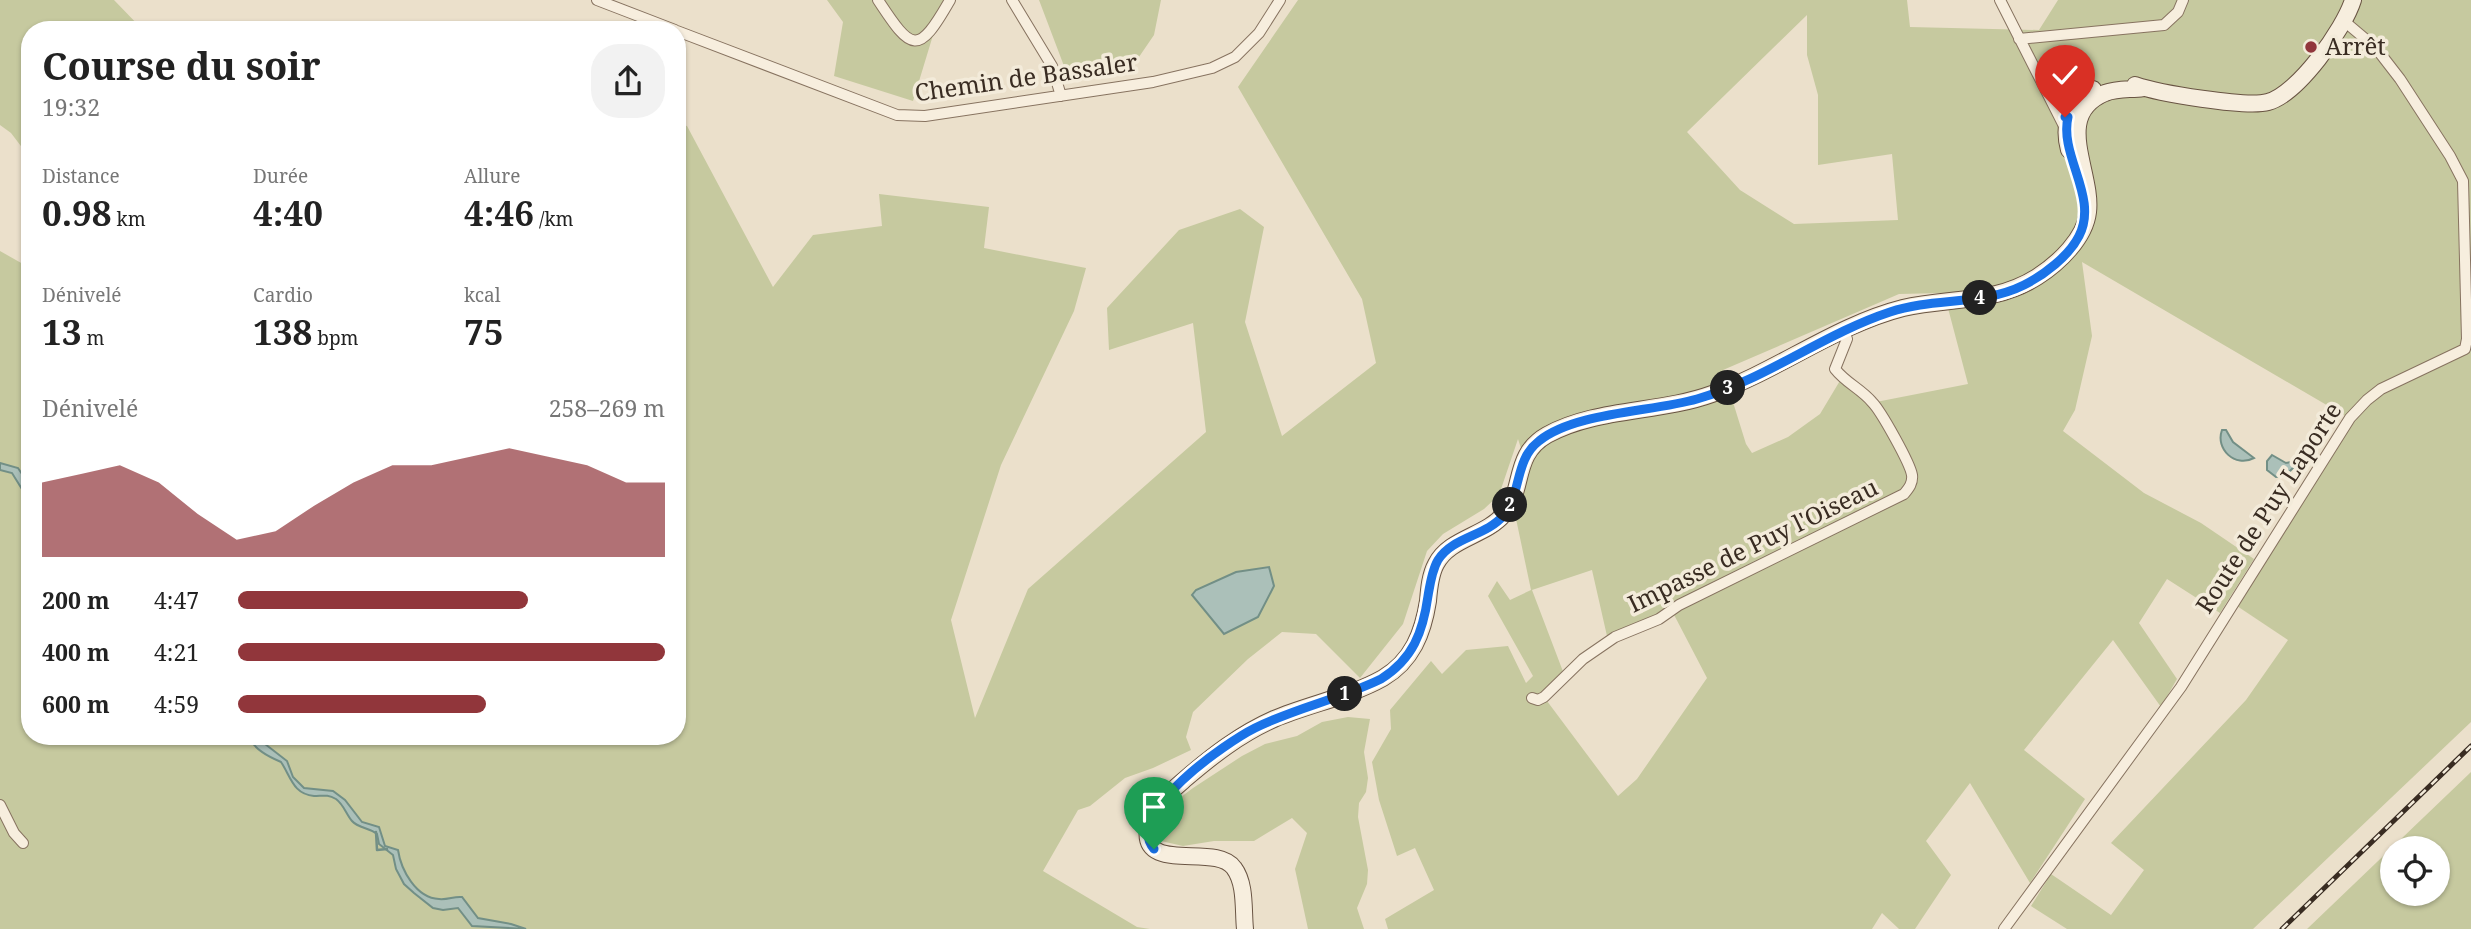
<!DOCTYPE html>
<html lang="fr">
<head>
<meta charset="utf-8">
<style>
	:root { --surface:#fff; --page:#f2f2f2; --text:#222; --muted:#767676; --accent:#91363b }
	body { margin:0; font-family:"Noto Serif",serif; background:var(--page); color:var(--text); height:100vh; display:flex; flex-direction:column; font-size:26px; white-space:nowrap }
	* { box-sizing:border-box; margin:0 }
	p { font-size:23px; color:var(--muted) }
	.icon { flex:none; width:38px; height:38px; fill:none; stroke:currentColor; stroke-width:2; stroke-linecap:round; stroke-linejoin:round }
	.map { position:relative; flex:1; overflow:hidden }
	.side { position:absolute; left:21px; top:21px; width:665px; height:724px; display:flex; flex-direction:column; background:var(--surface); border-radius:28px; box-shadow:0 2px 5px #0004 }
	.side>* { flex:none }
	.buttons { position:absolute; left:2380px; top:836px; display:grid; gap:14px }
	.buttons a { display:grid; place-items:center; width:70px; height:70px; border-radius:50%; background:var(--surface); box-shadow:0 2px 5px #0004; font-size:35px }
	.pin { position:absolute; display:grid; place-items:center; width:60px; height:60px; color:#fff; margin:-72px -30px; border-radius:50% 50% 50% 0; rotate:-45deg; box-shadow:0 0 7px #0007 }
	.pin .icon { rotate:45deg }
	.km { position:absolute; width:35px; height:35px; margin:-18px; border-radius:50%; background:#222; color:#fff; font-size:19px; line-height:35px; text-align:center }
	.round { display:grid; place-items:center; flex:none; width:74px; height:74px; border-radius:28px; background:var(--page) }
	.summary { display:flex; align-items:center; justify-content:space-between; height:119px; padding:0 21px }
	h1 { font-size:38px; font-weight:700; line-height:52px }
	.stats { display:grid; grid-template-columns:repeat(3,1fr); gap:10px; height:119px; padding:7px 21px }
	.stats div { display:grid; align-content:center }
	.stats b { font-size:35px; font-weight:700 }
	.stats small { font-size:19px; font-weight:400 }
	.stats p { font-size:19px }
	.chart { height:196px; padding:14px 21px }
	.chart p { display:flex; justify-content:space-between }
	.chart svg { width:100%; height:126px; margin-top:7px; fill:var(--accent); opacity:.7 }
	ul { padding:0 21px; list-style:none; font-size:23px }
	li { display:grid; grid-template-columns:112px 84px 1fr; align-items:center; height:52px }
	li i { height:18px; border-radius:9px; background:var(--accent) }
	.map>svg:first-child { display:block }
	.green { fill:#c6c99f; fill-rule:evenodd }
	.water { fill:#abc0b9; stroke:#728f86; stroke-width:2 }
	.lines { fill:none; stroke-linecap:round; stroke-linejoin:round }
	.stream { stroke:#728f86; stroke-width:2.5 }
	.street-casing { stroke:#877360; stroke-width:12 }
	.secondary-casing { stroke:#695443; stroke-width:18 }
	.street { stroke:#f7eede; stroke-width:10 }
	.secondary { stroke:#f7eede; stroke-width:16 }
	.rail-casing { stroke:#392c22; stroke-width:5 }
	.rail { stroke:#f3ebda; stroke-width:2.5; stroke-dasharray:8; stroke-linecap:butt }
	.route-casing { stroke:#fff; stroke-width:14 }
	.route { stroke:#1a73e8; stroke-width:9 }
	.poi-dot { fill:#91363b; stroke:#f3ebda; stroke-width:2.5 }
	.labels { text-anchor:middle; stroke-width:7; stroke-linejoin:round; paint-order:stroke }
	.poi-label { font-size:24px; fill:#392c22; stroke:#f3ebda; text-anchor:start }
	.street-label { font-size:24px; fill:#392c22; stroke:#f3ebda }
</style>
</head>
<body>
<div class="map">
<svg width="2471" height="929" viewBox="0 0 2471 929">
	<rect width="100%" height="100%" fill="#ebe0cb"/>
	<path class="green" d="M0,0h114l29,30h-113v128l-19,-25 -11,-8z
		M827,0h128l-18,22 -24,79 -79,-25 9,-54z
		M1039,0h122l-7,35 -26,38 -64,-7z
		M1298,0h609l3,27 129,3 19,-30h413v722l-218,207h-186l-36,-23 20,-32 60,41 33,-45 -33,-27 135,-143 42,-60 -51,-34 117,-185 -272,-159 10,74 -17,74 -12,21 81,62 57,30 53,36 -34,54 -53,-34 -28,44 38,56 -16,28 -48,-67 -89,110 61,49 -55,84 -60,-100 -44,58 25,34 -36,54h-16l-17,-16 -10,16h-484l-3,-10 49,-29 -19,-42 -18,8 -18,-56 -7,-38 19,-33 -1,-19 41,-49 11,13 24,-24 42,-4 18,37 7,-7 -45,-80 9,-15 13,19 21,-10 -16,-76 11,-50 -8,-25 -19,56 -15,14 -41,25 -16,17 -24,73 -43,54 -44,-44 -34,-2 -34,27 -55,53 -7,25 5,13 -38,18 -28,10 -35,28 -12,4 -35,61 94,56 13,2h-1150v-678l30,17v469h647v-614l10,3 86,161 40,-52 69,-9 -3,-32 110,13 -5,41 102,20 -12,43 -73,154 -50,155 24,98 53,-129 178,-157 -13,-109 -84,27 -2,-42 72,-78 61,-21 24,18 -19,95 37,114 94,-73 -14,-64 -124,-212zM1807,15v40l11,40v70l74,-11 6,66 -104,4 -54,-34 -53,-58zM1944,293l24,91 -92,18 -32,-28 -24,40 -32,23 -36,16 -6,-9 -23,-74 176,-76zM1268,567l6,19 -38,-14zM1592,570l15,66 64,-27 36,69 -70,101 -19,17 -71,-95 20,-19 -35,-92z
		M1348,717l22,2 -6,33 4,26 -2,14 -7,11 -1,14 10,53 -1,14 -10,24 7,21h-56l-13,-60 12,-36 -15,-15 -38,23h-40l-31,5 -22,-5 -5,-17 13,-18 24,-18 49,-32 23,-12 32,-8 25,-14z
		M2471,772v157h-164zM2392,849h46v45h-46z"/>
	<path class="water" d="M2222,430h4l7,12 21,16c-19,10 -39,-9 -32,-28z
		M2272,455l14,8 10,-2 1,3 -12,12 -9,1 -9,-7v-9z
		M0,463l18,5 12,18v16l-18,-29 -12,-3z
		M1269,567l5,19 -16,31 -34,17 -32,-39 4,-5 40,-18z
		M248,737h8l31,24 6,16 11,11 29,3 12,9 17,22 17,5 6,19 13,4c3,20 18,48 41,49 9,1 15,-3 23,-2l16,21 33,6 15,5 -54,-3 -14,-18 -15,2 -10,-2 -19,-15 -10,-9 -8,-15 -3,-14 -14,-11 -2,-10c-7,-6 -19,-6 -25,-13 -6,-7 -8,-16 -16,-22 -9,-5 -13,-3 -22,-3 -21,-2 -23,-19 -33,-34 -14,-6 -25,-12 -33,-25z"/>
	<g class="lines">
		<path class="stream" d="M376,832l1,18 10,-1"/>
		<defs>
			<path id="street" d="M597,0l78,30
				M878,0c34,52 40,56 72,0
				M1012,0l40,66 9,30
				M2000,0l65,128
				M677,31l220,84 28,1 228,-34 59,-14 23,-11 24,-24 21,-33
				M2019,39l145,-14 14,-13 5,-12
				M1532,698l6,2 6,-3 39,-38 32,-22 44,-18 20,-14 225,-111c5,-6 9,-11 8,-19 -2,-12 -31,-64 -40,-73 -11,-13 -26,-19 -37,-33l12,-30 -3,-8
				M0,805l14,28 9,10
				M2004,929l177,-242 169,-269 17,-18 14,-11 84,-40 2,-10 -4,-158 -13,-25 -50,-77 -24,-31 -32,-27"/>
			<path id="secondary" d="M2135,85c23,8 111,23 133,17 30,-8 76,-73 85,-102
				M2069,150c-7,-26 1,-46 24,-61
				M1245,929c-2,-19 1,-45 -11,-61 -18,-26 -93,7 -86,-40 3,-20 22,-36 36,-48 28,-24 56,-46 90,-61 35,-15 75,-22 109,-41 29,-17 40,-45 45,-77 1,-12 2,-26 8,-37 13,-26 50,-28 68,-50 21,-25 8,-59 43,-79 48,-27 113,-22 165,-41 65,-23 124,-69 191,-86 47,-11 91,-4 134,-31 22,-14 48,-39 51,-65 5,-40 -36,-97 17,-119 13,-5 26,-3 38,-5"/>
		</defs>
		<use href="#street" class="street-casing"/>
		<use href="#secondary" class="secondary-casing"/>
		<use href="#street" class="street"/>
		<use href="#secondary" class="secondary"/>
		<defs>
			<path id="rail" d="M2282,929l189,-183"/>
		</defs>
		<use href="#rail" class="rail-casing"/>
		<use href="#rail" class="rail"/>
	</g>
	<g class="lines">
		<defs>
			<path id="route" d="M1154,849c-31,-36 73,-107 101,-121 40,-20 85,-29 126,-49 32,-20 42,-47 47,-83 2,-12 4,-26 10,-36 14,-23 48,-24 65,-44 19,-22 11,-56 36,-75 36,-29 113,-29 158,-42 68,-19 126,-65 193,-87 44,-15 92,-6 134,-27 20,-10 45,-29 55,-49 20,-39 -20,-80 -11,-119h-3"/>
		</defs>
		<use href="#route" class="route-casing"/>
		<use href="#route" class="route"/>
	</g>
	<circle class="poi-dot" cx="2311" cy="47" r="7"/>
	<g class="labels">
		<g class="poi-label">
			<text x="2325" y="55">Arrêt</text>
		</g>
		<g class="street-label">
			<text transform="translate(1026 78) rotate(-8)" y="8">Chemin de Bassaler</text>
			<text transform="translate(2269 508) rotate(-57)" y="8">Route de Puy Laporte</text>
			<text transform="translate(1753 546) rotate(-26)" y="8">Impasse de Puy l'Oiseau</text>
		</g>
	</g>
</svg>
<div class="buttons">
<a><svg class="icon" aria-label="locate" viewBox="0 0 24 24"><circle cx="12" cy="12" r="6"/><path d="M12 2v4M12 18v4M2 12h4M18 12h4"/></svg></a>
</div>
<div class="pin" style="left:1154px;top:849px;background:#1e9e55"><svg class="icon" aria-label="arrive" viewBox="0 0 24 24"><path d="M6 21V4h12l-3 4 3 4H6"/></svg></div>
<div class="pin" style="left:2065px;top:117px;background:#d93025"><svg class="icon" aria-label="check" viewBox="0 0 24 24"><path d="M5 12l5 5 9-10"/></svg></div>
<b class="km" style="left:1345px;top:694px">1</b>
<b class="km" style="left:1510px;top:505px">2</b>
<b class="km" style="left:1728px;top:388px">3</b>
<b class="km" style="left:1980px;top:298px">4</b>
<section class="side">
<div class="summary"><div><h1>Course du soir</h1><p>19:32</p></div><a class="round"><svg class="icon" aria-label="share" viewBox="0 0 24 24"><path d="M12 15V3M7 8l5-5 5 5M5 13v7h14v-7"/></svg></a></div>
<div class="stats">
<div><p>Distance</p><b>0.98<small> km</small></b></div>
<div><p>Durée</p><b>4:40</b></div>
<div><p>Allure</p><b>4:46<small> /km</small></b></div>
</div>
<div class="stats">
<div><p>Dénivelé</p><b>13<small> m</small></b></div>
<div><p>Cardio</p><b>138<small> bpm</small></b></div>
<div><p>kcal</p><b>75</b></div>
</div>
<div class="chart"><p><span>Dénivelé</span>258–269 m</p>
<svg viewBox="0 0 160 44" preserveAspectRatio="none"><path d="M0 44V18L10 15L20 12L30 18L40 29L50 38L60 35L70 26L80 18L90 12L100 12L110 9L120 6L130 9L140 12L150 18L160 18V44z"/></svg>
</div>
<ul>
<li><b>200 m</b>4:47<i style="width:68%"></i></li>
<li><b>400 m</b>4:21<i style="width:100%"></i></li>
<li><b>600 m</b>4:59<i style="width:58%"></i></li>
</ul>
</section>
</div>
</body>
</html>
